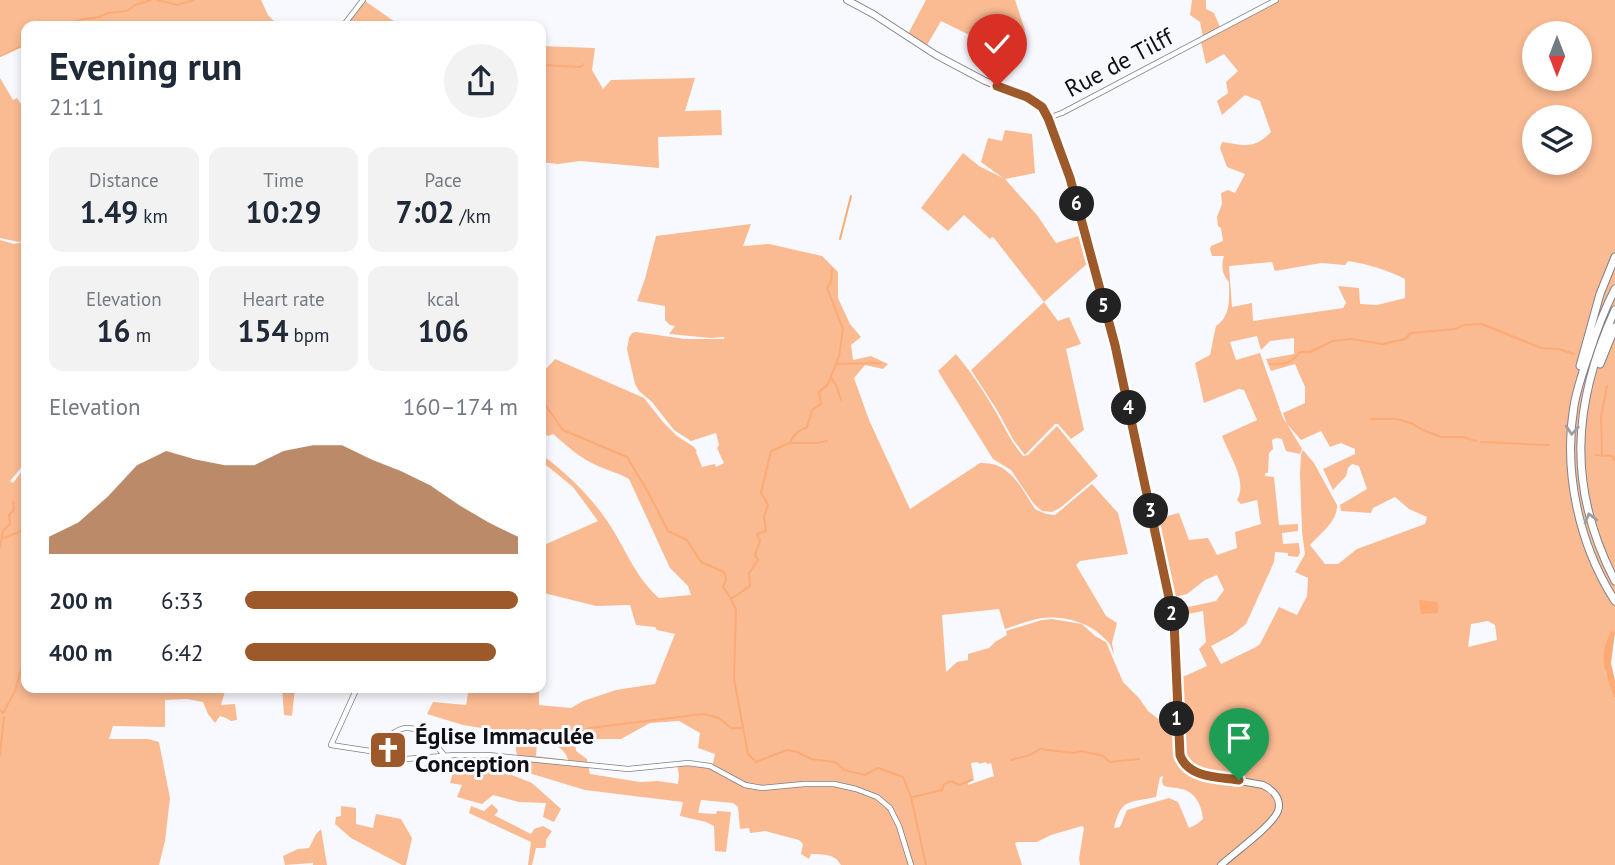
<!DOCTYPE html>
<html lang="en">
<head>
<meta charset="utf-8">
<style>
	:root { --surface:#fff; --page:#f2f2f3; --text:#1f2937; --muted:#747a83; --accent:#9d592a }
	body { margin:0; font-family:"PT Sans",sans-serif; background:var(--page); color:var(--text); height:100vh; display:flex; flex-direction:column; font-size:26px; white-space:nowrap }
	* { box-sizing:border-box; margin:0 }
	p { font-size:23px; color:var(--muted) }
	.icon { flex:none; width:38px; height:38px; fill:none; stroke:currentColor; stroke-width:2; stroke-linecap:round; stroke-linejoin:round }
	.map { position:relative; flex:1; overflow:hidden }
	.sheet { position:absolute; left:21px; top:21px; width:525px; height:672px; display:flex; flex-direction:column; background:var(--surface); border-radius:14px; box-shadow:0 4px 10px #0003 }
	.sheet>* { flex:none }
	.needle { width:46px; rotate:180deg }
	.buttons { position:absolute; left:1522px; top:21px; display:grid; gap:14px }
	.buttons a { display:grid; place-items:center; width:70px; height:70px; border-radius:50%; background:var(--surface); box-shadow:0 4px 10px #0003; font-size:35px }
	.pin { position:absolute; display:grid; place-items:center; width:60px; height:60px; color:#fff; margin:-72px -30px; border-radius:50% 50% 50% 0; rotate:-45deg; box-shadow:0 0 7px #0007 }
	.pin .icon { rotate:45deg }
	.km { position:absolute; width:35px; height:35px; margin:-18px; border-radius:50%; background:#222; color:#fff; font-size:19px; line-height:35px; text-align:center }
	.round { display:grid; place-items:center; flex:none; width:74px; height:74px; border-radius:37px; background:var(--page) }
	.headline { display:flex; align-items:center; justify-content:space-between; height:119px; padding:0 28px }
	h1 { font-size:38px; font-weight:700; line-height:52px }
	.metrics { display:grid; grid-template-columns:repeat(3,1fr); gap:10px; height:119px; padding:7px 28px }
	.metrics div { display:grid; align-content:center; border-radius:14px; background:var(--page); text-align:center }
	.metrics b { font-size:30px; font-weight:700 }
	.metrics small { font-size:19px; font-weight:400 }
	.metrics p { font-size:19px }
	.chart { height:196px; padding:14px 28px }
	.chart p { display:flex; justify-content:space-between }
	.chart svg { width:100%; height:126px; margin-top:7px; fill:var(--accent); opacity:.7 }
	ul { padding:0 28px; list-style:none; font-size:23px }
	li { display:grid; grid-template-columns:112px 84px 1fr; align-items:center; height:52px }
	li i { height:18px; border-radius:9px; background:var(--accent) }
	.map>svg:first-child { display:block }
	.green { fill:#faba92; fill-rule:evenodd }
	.water { fill:#fdaa74 }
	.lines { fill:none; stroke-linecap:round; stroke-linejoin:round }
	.stream { stroke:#fdaa74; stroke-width:2 }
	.secondary-casing { stroke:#7e808c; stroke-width:6 }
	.primary-casing { stroke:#7e808c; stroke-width:8 }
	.highway-casing { stroke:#7e808c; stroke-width:9 }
	.secondary { stroke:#fff; stroke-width:4.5 }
	.primary { stroke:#fff; stroke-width:6 }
	.highway { stroke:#fff; stroke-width:7 }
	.oneway { stroke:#9f9fa1 }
	.route-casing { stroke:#fff; stroke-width:14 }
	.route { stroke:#9d592a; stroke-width:9 }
	.labels { text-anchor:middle; stroke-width:6; stroke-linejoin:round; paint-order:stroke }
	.street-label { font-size:24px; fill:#0f0f14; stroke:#f8f9ff }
	.poi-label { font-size:24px; font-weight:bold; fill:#0f0f14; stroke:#f8f9ff; text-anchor:start }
</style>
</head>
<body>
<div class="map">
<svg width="1615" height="865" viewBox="0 0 1615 865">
	<rect width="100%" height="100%" fill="#f8f9ff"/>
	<path class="green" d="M0,0h261l7,15 11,11h-253v17l-26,12z
		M926,0h89l10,30 -13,26 -71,-35 -15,26 -18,-13z
		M1192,0h14v9l8,4 6,14 -17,10 -3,-15 -10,-7z
		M1280,0h335v637l-1,-2 -9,37 10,27v166h-535l-1,-6 5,-31 -2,-2 -31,9 -14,7h-20l-2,1 7,22h-181c-7,-12 -17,-10 -30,-11l-2,5 -8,-5 2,-10 -4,-4 -34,-9 -15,2 -1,-5 -9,1 -2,-22 -5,-4 -32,-3 -3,13 18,1 1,-3 14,1 -5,40 -11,-1 -1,-25 -8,-4 -26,-6 3,-14 -98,-12 -66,-20 -4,-27 -28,-2v-12l-24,-4 -36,-11 6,-12 33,3 3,-17h70v17l32,3 12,-7 33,-11 39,-6 20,-50 -18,-4 -2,-3 -19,-2 -6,-20 -34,1 -52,-13 -3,39v-70l3,-17 54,-24 -25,-34 -32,-26v-7c28,21 53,45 72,76 14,23 25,50 46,68l32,-3 -3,-9 -18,-18 -41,-89c-10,-6 -20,-8 -31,-13 -17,-7 -31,-20 -45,-32l-5,2 -7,-5v-63l3,3 11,-12 89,39 19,24 14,14 17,11 3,4 -1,1 6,15 13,-3 1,3 8,-4 -7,-15 2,-3 -3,-12 -25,8 -17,-11 -22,-28 -13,-11 -4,-7 -8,-35 2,-11 3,-5 4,-1 49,7h39v-2l-13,1 -42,-4 6,-8 -5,-1 -5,-5v-14l-28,-5 8,-22 11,-43 95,-12 -8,22 26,-2 53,12 16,16v26l12,26 11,13 -10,8 2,15 18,-4 17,8 -5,5 -18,-4 -11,13 15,42 41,89 70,-46c30,-2 41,25 55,46l11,5 9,1 37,-31 26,29 10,41 -48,7 -4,4 30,51 11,7 -5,20 2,12c-2,-4 -3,-11 -7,-14 -15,-18 -42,-26 -65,-23 -12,2 -25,7 -37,11l-6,-20 -57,6 4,57 11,-10 11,-2v-6l21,-6 6,-6 12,-7 -1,-4 36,-11 10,-1 30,5 13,12 11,6 17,40 16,16 9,13 22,17 1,-102 -16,-107 24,-6 10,27 19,-2 9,17 20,-7 -2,-16 26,-8c-2,-8 -2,-15 -4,-24l-16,4 -4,-4c11,-19 -8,-45 -15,-64l35,-16 -13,-30 -5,-1 -35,14 -9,-40 15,-8 6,-29c15,-10 13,-27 13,-44 -7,-7 -8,-17 -5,-26h-12l-2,-7 1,-3 12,-5 -2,-13 -3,-2 -1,-9 5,-13 -1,-11 7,-3 7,3 10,-19 -18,-7 -7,-19 2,-6c22,3 32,8 49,-10l-11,-31 -15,-6 -23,20 -5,-14 11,-8 -2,-11 12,-11 -14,-17 -18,10 -5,-22zM1535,33h45v46h-45zM1535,117h45v46h-45zM1348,261c20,3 39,9 57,18v19l-28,7 -17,-1 -1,-16 -21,-2 8,17 -3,5 -90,13 -1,-18 -20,4 -3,-41 43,-4 3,9 46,-8 24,2zM1257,336l4,14 9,-9 24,-3v16l-28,5 5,12 24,-7 10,23v16l-22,10 4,11 -4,-6 -23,-65 -24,7 -6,-18zM1287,424l14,16 20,-9 9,16 11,-4 14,6v5l-32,15 10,21 13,-14 2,-8 4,-4 7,2 8,23 -27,16 1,6 30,2 2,-5 22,-11 14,12 18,8 -2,7 -68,25 -19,15h-13l-15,-19c10,-11 28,-24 27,-40l-23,-42 -11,-13 -2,4 -1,20 2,58 3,22 -10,18 13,6 -1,18 -10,19 -18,-8 -19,37 -4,3 -35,17 -10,-18 21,-11 14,-11 28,-62 1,-10 13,1v3l10,1 2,-4 -1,-10 -16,1 -1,-11 16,-2v-7l-19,1 -5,-48 -9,-1v-3h3l1,-20 4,-4 -1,-9 4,-2 6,1 4,12 14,3 2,-5zM1217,575l7,15 -8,11 -37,8 -4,-12 12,-3 18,-14zM1203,611l3,31 -7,7 8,17 -22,10 -5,-1 -3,-59zM1488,621l7,4 2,15 -29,7 3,-23zM679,721l21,12 -2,15 17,6 -3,14 -35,-3 2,10 -1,9 -20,-3 -18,1 -50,-8 -3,-15 -11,-8 -1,-9 20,-3h26l29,-16zM537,743c14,-1 27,3 31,17l-32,-4zM978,762l1,2 7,-2 1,2 4,-1 3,13 -26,9v-2l6,-3 -3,-17zM1163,776l-1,6 2,4c6,2 11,1 17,3 14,2 21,17 22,30l-6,5 -8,4 -11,-26 -9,-4 -42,12 -7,17 -6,1c7,-30 15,-25 42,-31l4,-20z
		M365,1l36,25h-56z
		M541,46l54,2 -3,22 11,19 8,-9 84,-2 -10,33 36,-1 1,25 -64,2 1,31 -79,-7 -22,3 -17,-2z
		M0,78l13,22 4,-2 9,14v45l-2,2 2,3v77l-7,3 -19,-4z
		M1005,130l27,4 3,39 -30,6 32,36 19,28 25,-8 8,27 -45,40 14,19 11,-4 12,27 -15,5 18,81 -13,9 -13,-15h-3l-30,31 -11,-14 -17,-31 -26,-40 73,-68 -50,-64 -2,-1 -2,2 -26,-24 -16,16 -27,-23 42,-55 16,13 24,12 -22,-16 7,-24 14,3z
		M0,240l14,4 9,-2 3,4v216l-16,19 3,2 13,-17v222h200l-5,17 14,-1 2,16 -6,1 -5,-3 -6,-2 -5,7 -7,-9 -5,-12 -16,-3 -22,1v27l-52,-1 -4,13h39l11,3 11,56 -5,43 -6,24h-159z
		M956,354c15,18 29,39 41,60 8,15 15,29 26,42l5,-1 29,-29 41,50 -38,32 -8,4 -10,-1 -8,-7 -23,-34 -18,-11 -55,-88z
		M282,688h13l-3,28 -8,-1z
		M456,761l51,12 25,10 29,26 -7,13 -11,-5 3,-14 -27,-1 -26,-7 -11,9 -25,-7 5,-12 -12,-2z
		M492,804l6,6 -1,3 -3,2 37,19 3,-5 9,-3 9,5 -6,9v6l-1,2h-9l-4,17h-4l3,-23 -62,-29 2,-7 13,5z
		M341,806l15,2v16l17,4 3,-14 25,5 11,19 -6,27h-4l-51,-27 -16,-14 1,-7 5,-1z
		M321,829l6,36h-14v-2l-28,2 -2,-9 15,-7 11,-1 7,-14z"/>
	<path class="water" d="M1419,600l19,2v11l-17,1z
		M1612,631l3,1 -4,31 4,18v18c-10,-24 -18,-46 -3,-68z"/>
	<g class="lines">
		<path class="stream" d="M157,0l20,5 17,-5
			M66,26l12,-6 21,-3 9,-4 19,-2 8,-6 16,-5
			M0,56l26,-12
			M541,65l39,2 4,-3
			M840,239l11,-43
			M832,269l-1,13 -4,6 16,41 -4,27 -11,28 -9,8 2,12 -9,6 -5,17c-8,3 -14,8 -17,16l-19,8 -10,42 7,12 -4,11 2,15 -9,3 3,7 -5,14 3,5 -9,13 1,13 -19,13 5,11 -2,69 14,75 8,8 31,-12 10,2 14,7 24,3 9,8 21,5 13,-7 25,9 8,20 15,68
			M836,364l45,-1
			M1270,364c14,1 22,-1 30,-12h10l23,-11 18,-2 32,5 22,-5 6,-6 45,-4 7,-4 19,-1 59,24 18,1 15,5
			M832,379l4,6 5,15
			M541,392l2,10 20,28 64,27 21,35 20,39 19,9 14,22 23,10 2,7 -3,8 8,12
			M1370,419h26l15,4 12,7 18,7h22l13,4
			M1481,442l68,3
			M790,443h26l11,-2
			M1595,455l17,1 3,5
			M1602,455l-1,-38 6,-31
			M4,538l22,-9
			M0,547l3,-16 7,-7 -1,-9 5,-5 -1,-8
			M0,710l3,3 12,-22 7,-25 4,-7
			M555,735l12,1 6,-4 11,-1 6,-3 113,-14 16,4 12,10h12
			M0,755l4,-38
			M1011,760l19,-5 10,-6 34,4 8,-2 21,5 7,6 29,-3
			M913,797l29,-7 2,-6 7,-3 8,4 12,-5"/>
		<defs>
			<path id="secondary" d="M343,26l20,-26
				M1048,118l14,-5 214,-113
				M357,688l-26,57 39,6 26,7 10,1 49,-4h33l140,14 60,-6 22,3 35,19 17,3 42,-4h30l22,5 21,8 13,11 9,18 12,39
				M373,752c3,-8 24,-23 32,-24 9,-1 21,4 28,7l6,14 5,6"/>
			<path id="primary" d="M847,0l26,14 63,41 49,26 48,19 9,7 6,11 22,60 43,158 46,211 16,80 4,128 6,11 11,7 67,12c10,5 19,14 15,26 -6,15 -44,42 -57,54"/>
			<path id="highway" d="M1615,289c-11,21 -19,43 -26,65 -6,17 -12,34 -15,52 -11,66 5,139 41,195
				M1615,310c-43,94 -48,178 0,271
				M1600,364l15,-37
				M1580,366l20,-72 15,-37"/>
		</defs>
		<use href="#secondary" class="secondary-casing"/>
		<use href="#primary" class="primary-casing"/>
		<use href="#highway" class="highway-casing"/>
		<use href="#secondary" class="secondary"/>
		<use href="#primary" class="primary"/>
		<use href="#highway" class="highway"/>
	</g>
	<defs><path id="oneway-chevron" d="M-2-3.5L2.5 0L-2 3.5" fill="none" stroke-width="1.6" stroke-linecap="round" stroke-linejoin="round" transform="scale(1.75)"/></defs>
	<g class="oneway">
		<use href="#oneway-chevron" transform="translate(1572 430) rotate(95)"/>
		<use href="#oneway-chevron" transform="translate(1590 518) rotate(-105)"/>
	</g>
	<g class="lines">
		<defs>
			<path id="route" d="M997,86l30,11 15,10 6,11 22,60 45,167 59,276 6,134c8,23 38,22 59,25"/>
		</defs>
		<use href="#route" class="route-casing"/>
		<use href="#route" class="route"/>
	</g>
	<defs>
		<symbol id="church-square" viewBox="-11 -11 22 22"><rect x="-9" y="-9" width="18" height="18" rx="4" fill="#9d592a" stroke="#f8f9ff"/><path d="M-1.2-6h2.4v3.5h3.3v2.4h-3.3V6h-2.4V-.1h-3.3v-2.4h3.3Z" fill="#fff"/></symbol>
	</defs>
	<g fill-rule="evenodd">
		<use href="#church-square" x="366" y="728" width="44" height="44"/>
	</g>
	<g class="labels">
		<g class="street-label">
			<text transform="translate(1119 63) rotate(-28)" y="8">Rue de Tilff</text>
		</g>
		<g class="poi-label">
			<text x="415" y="744">Église Immaculée<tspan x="415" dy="28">Conception</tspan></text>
		</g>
	</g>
</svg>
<div class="buttons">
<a><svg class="needle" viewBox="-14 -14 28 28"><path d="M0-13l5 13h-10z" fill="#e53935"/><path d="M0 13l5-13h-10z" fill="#747a83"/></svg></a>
<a><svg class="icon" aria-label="layers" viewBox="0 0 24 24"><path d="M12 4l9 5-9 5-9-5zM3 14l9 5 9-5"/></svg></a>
</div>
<div class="pin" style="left:1239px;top:780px;background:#1e9e55"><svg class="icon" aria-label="arrive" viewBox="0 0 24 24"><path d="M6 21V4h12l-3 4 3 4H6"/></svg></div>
<div class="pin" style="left:997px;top:86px;background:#d93025"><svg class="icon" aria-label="check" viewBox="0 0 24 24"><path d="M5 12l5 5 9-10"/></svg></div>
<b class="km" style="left:1177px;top:719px">1</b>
<b class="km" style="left:1172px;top:614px">2</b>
<b class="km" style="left:1151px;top:511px">3</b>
<b class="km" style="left:1129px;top:408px">4</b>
<b class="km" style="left:1104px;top:306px">5</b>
<b class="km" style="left:1077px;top:204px">6</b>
<section class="sheet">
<div class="headline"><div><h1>Evening run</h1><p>21:11</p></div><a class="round"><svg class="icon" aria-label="share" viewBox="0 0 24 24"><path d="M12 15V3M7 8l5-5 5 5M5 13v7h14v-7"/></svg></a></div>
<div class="metrics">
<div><p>Distance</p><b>1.49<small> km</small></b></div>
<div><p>Time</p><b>10:29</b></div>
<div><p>Pace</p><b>7:02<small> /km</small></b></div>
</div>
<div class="metrics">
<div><p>Elevation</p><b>16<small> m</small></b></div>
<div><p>Heart rate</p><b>154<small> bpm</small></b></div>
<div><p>kcal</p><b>106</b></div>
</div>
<div class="chart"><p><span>Elevation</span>160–174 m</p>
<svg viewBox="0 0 160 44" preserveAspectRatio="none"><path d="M0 44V38L10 33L20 24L30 13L40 8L50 11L60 13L70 13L80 8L90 6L100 6L110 11L120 15L130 20L140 27L150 33L160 38V44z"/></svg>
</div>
<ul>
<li><b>200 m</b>6:33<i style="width:100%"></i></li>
<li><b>400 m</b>6:42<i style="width:92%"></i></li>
</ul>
</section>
</div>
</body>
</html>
